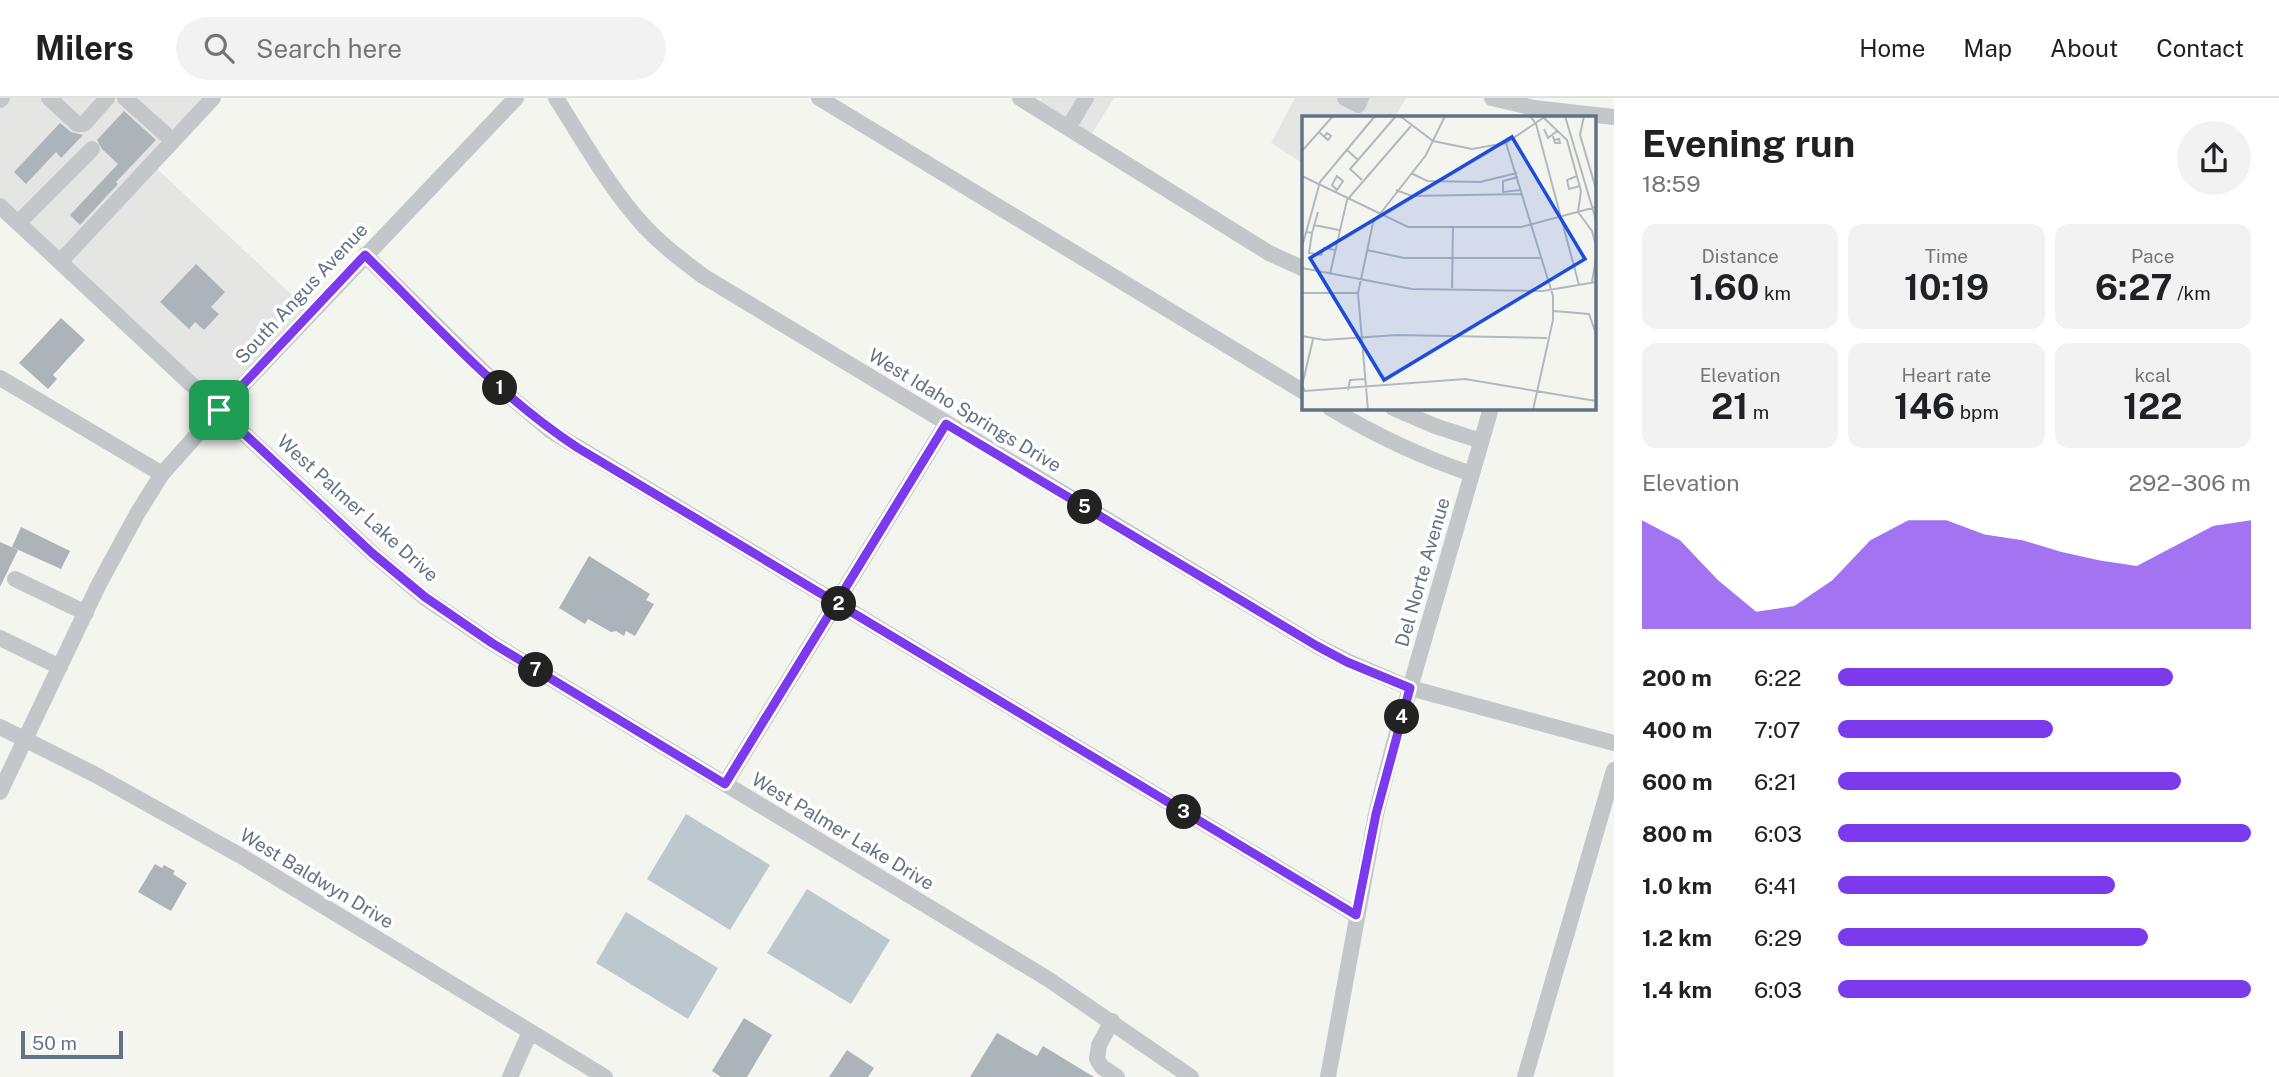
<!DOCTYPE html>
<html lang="en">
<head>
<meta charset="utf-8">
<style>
	:root { --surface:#fff; --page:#f2f2f2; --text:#202124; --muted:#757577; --line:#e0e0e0; --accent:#7c3aed }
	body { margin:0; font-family:"Public Sans",sans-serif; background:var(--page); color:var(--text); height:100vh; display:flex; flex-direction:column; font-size:26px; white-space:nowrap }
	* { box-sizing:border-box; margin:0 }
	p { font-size:23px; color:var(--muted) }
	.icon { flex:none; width:38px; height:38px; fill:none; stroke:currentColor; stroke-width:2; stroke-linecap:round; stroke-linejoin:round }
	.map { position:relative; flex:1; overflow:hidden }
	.drawer { display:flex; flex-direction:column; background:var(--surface); width:665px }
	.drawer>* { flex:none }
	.scale { position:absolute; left:21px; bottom:18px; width:102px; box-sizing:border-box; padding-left:7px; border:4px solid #617384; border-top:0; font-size:19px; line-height:24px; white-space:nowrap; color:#617384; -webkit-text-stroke:5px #fff; paint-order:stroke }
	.pin { position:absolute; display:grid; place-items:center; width:60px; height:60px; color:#fff; margin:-30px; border-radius:14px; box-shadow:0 4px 10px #0006 }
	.km { position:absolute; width:35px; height:35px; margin:-18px; border-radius:50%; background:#222; color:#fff; font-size:19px; line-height:35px; text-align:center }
	.round { display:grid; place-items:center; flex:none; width:74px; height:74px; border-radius:37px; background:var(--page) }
	.summary { display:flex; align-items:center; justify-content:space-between; height:119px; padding:0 28px }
	h1 { font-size:38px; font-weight:700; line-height:52px }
	.stats { display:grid; grid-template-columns:repeat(3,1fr); gap:10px; height:119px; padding:7px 28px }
	.stats div { display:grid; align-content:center; border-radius:14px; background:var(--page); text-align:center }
	.stats b { font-size:35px; font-weight:700 }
	.stats small { font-size:19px; font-weight:400 }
	.stats p { font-size:19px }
	.chart { height:196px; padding:14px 28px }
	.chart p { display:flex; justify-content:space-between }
	.chart svg { width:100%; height:126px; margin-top:7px; fill:var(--accent); opacity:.7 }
	ul { padding:0 28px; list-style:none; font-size:23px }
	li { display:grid; grid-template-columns:112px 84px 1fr; align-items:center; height:52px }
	li i { height:18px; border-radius:9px; background:var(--accent) }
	header { display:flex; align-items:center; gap:42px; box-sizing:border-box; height:98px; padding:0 35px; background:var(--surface); border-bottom:2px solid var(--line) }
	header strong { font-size:33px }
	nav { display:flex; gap:38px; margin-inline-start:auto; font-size:24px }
	.search { width:490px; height:63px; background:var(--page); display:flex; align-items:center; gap:18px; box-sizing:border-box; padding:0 24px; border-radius:38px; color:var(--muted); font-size:26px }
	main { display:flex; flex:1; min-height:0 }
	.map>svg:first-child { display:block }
	.built { fill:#e5e6e4 }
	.water { fill:#bcc8cd }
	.building { fill:#acb3b9 }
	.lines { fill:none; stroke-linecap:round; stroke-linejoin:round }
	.minor { stroke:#c3c7ca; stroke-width:16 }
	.route-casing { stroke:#fff; stroke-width:14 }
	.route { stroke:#7c3aed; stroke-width:9 }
	.labels { text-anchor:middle; stroke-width:7; stroke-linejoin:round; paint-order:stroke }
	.street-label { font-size:19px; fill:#617384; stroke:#fff }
	.inset-road { fill:none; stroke:#b1b9be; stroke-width:2 }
	.view { fill:#1d4ed8; fill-opacity:0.15; stroke:#1d4ed8; stroke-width:3.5 }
	.inset-edge { fill:none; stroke:#617384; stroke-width:3.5 }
</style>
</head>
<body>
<header>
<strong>Milers</strong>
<div class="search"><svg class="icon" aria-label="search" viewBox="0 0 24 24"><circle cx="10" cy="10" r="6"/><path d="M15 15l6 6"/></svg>Search here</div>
<nav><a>Home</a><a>Map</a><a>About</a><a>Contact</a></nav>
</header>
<main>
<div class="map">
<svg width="1614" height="979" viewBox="0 0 1614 979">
	<rect width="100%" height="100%" fill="#f5f5f0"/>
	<path class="built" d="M0,0h213l-61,66 159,149 -92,97 -219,-204z
		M1042,0h72l-23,37 -52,-31z
		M1295,0h111l-11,19h-91v47l-33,-21z"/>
	<path class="water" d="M686,716l84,51 -40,65 -83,-51z
		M807,791l83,51 -39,64 -84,-51z
		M626,814l92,56 -30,51 -92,-56z"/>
	<path class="building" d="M124,13l32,29 -40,42 2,2 -38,41 -10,-10 48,-51 -16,-15 -5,-9z
		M60,25l11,9 12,3 -22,23 -5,-6 -30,32 -12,-12z
		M196,166l29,28 -14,15 8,7 -15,16 -9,-8 -6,7 -29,-27z
		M61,220l24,22 -32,35 4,4 -9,10 -29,-26z
		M21,429l49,24 -9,18 -49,-22z
		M0,444l18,8 -18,37z
		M589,458l61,38 -4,6 8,4 -19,32 -9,-5 -2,5 -8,-5 -5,1 -23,-13 -3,5 -26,-16z
		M155,766l7,4 2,-3 11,6 -2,3 14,9 -16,28 -33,-19z
		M744,920l28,17 -25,42h-26l-9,-6z
		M997,935l40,23 6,-10 51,31h-124z
		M847,952l27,18 -6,9h-39z"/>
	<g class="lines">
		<path class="minor" d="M49,0l28,26h7l23,-26
			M125,0l48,43
			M556,0c28,44 54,91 89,129 18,19 38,34 58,49l614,370 30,15 63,27 204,55
			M819,0l485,294
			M1020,0l249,155 35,16
			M1345,0l13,7 3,-7
			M1492,0l42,10 80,9
			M0,2l2,-2
			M1068,30l18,-30
			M0,108l372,347 52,44 68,46 556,336 143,98
			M18,125l74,-74
			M365,157l135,133 51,43 805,484
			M60,164l153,-164
			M0,280l162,96
			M1330,310c45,27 91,49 142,66
			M1393,310l42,18 46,15
			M15,481l71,34
			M0,540l60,29
			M0,629l94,47 147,82 364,221
			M725,686l221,-360
			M0,694l98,-206 39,-72 25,-40 57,-64 297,-312
			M1112,923l-13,24 -2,14 5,8 15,10
			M510,979l20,-45
			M1328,979l48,-263 17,-67 98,-339
			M1525,979l89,-307"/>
	</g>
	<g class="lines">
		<defs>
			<path id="route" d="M219,312l146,-155c68,67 133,141 213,193 260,155 519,312 778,467l20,-101 34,-126 -63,-26 -30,-16 -371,-222 -221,360 -233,-141 -67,-46 -53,-44 -153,-143"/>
		</defs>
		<use href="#route" class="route-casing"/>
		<use href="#route" class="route"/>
	</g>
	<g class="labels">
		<g class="street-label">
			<text transform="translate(301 195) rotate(-47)" y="7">South Angus Avenue</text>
			<text transform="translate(965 312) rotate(31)" y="7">West Idaho Springs Drive</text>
			<text transform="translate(358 410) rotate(42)" y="7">West Palmer Lake Drive</text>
			<text transform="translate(1422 474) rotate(-74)" y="7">Del Norte Avenue</text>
			<text transform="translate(843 733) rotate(31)" y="7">West Palmer Lake Drive</text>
			<text transform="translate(317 780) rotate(31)" y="7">West Baldwyn Drive</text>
		</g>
	</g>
	<g transform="translate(1302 18)">
		<rect width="294" height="294" fill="#f5f5f0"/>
		<path class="inset-road" d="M98,0l33,25 39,8 34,-6 40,-27M149,0h30M228,0l6,8 43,161M263,0l31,104M282,0l-4,19 16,54M242,2l23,22 14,51 -3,21 14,19 4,15M242,13l4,9 9,-7M17,16l9,8 3,-4 -4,-3 -3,4M251,20l2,7h5l-1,-4 -5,1M204,27l47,153v24l-20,90M44,33l12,11 38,-44M0,35l31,-35M56,44l-8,9 12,11M109,57l16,8 53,1 37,-9M0,60l106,51h113l75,-20M275,60l-10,4 2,9 11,-3M216,61l-15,4v11l18,-2M94,74l16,6 110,-2M33,77l8,-12 -6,-5 -5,9 5,5M12,109l25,5M5,116l5,1 -3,20 12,2 3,-7 11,2M10,117l6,-21M0,131l18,-65 55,-66M65,134l37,8h137M0,152l110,21 131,2 53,-9M28,158l17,-74 64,-74M290,166l4,-24M150,172l1,-61M0,177h56M252,195l35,3 7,20M0,220l22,4 73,-5 150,3M11,223l-11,47 3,5 160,-12 131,22M46,274l2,-10 15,-1M66,294l-10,-117 15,-70 53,-68 19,-39"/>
		<path class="view" d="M210,21l73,122 -201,121 -74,-122z"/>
		<rect width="294" height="294" class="inset-edge"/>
	</g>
</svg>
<div class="scale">50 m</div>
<div class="pin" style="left:219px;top:312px;background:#1e9e55"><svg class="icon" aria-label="arrive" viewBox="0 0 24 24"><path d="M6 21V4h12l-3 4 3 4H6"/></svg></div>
<b class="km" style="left:500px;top:290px">1</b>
<b class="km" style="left:839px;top:506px">2</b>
<b class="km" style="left:1184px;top:714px">3</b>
<b class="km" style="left:1402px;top:619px">4</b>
<b class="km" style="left:1085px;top:409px">5</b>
<b class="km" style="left:536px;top:572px">7</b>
</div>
<section class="drawer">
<div class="summary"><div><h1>Evening run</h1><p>18:59</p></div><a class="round"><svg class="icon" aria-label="share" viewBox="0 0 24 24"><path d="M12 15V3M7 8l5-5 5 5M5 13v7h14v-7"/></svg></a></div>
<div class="stats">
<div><p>Distance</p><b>1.60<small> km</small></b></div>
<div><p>Time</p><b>10:19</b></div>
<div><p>Pace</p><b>6:27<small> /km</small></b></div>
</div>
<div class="stats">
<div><p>Elevation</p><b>21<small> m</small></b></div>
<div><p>Heart rate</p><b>146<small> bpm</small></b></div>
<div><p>kcal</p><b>122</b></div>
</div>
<div class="chart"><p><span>Elevation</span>292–306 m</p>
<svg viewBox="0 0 160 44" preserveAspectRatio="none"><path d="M0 44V6L10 13L20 27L30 38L40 36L50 27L60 13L70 6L80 6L90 11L100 13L110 17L120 20L130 22L140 15L150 8L160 6V44z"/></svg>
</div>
<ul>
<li><b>200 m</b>6:22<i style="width:81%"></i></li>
<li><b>400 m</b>7:07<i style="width:52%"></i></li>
<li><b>600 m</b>6:21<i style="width:83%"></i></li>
<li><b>800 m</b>6:03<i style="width:100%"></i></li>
<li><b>1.0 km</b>6:41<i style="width:67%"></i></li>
<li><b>1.2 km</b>6:29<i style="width:75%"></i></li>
<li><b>1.4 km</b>6:03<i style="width:100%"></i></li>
</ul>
</section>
</main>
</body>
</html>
